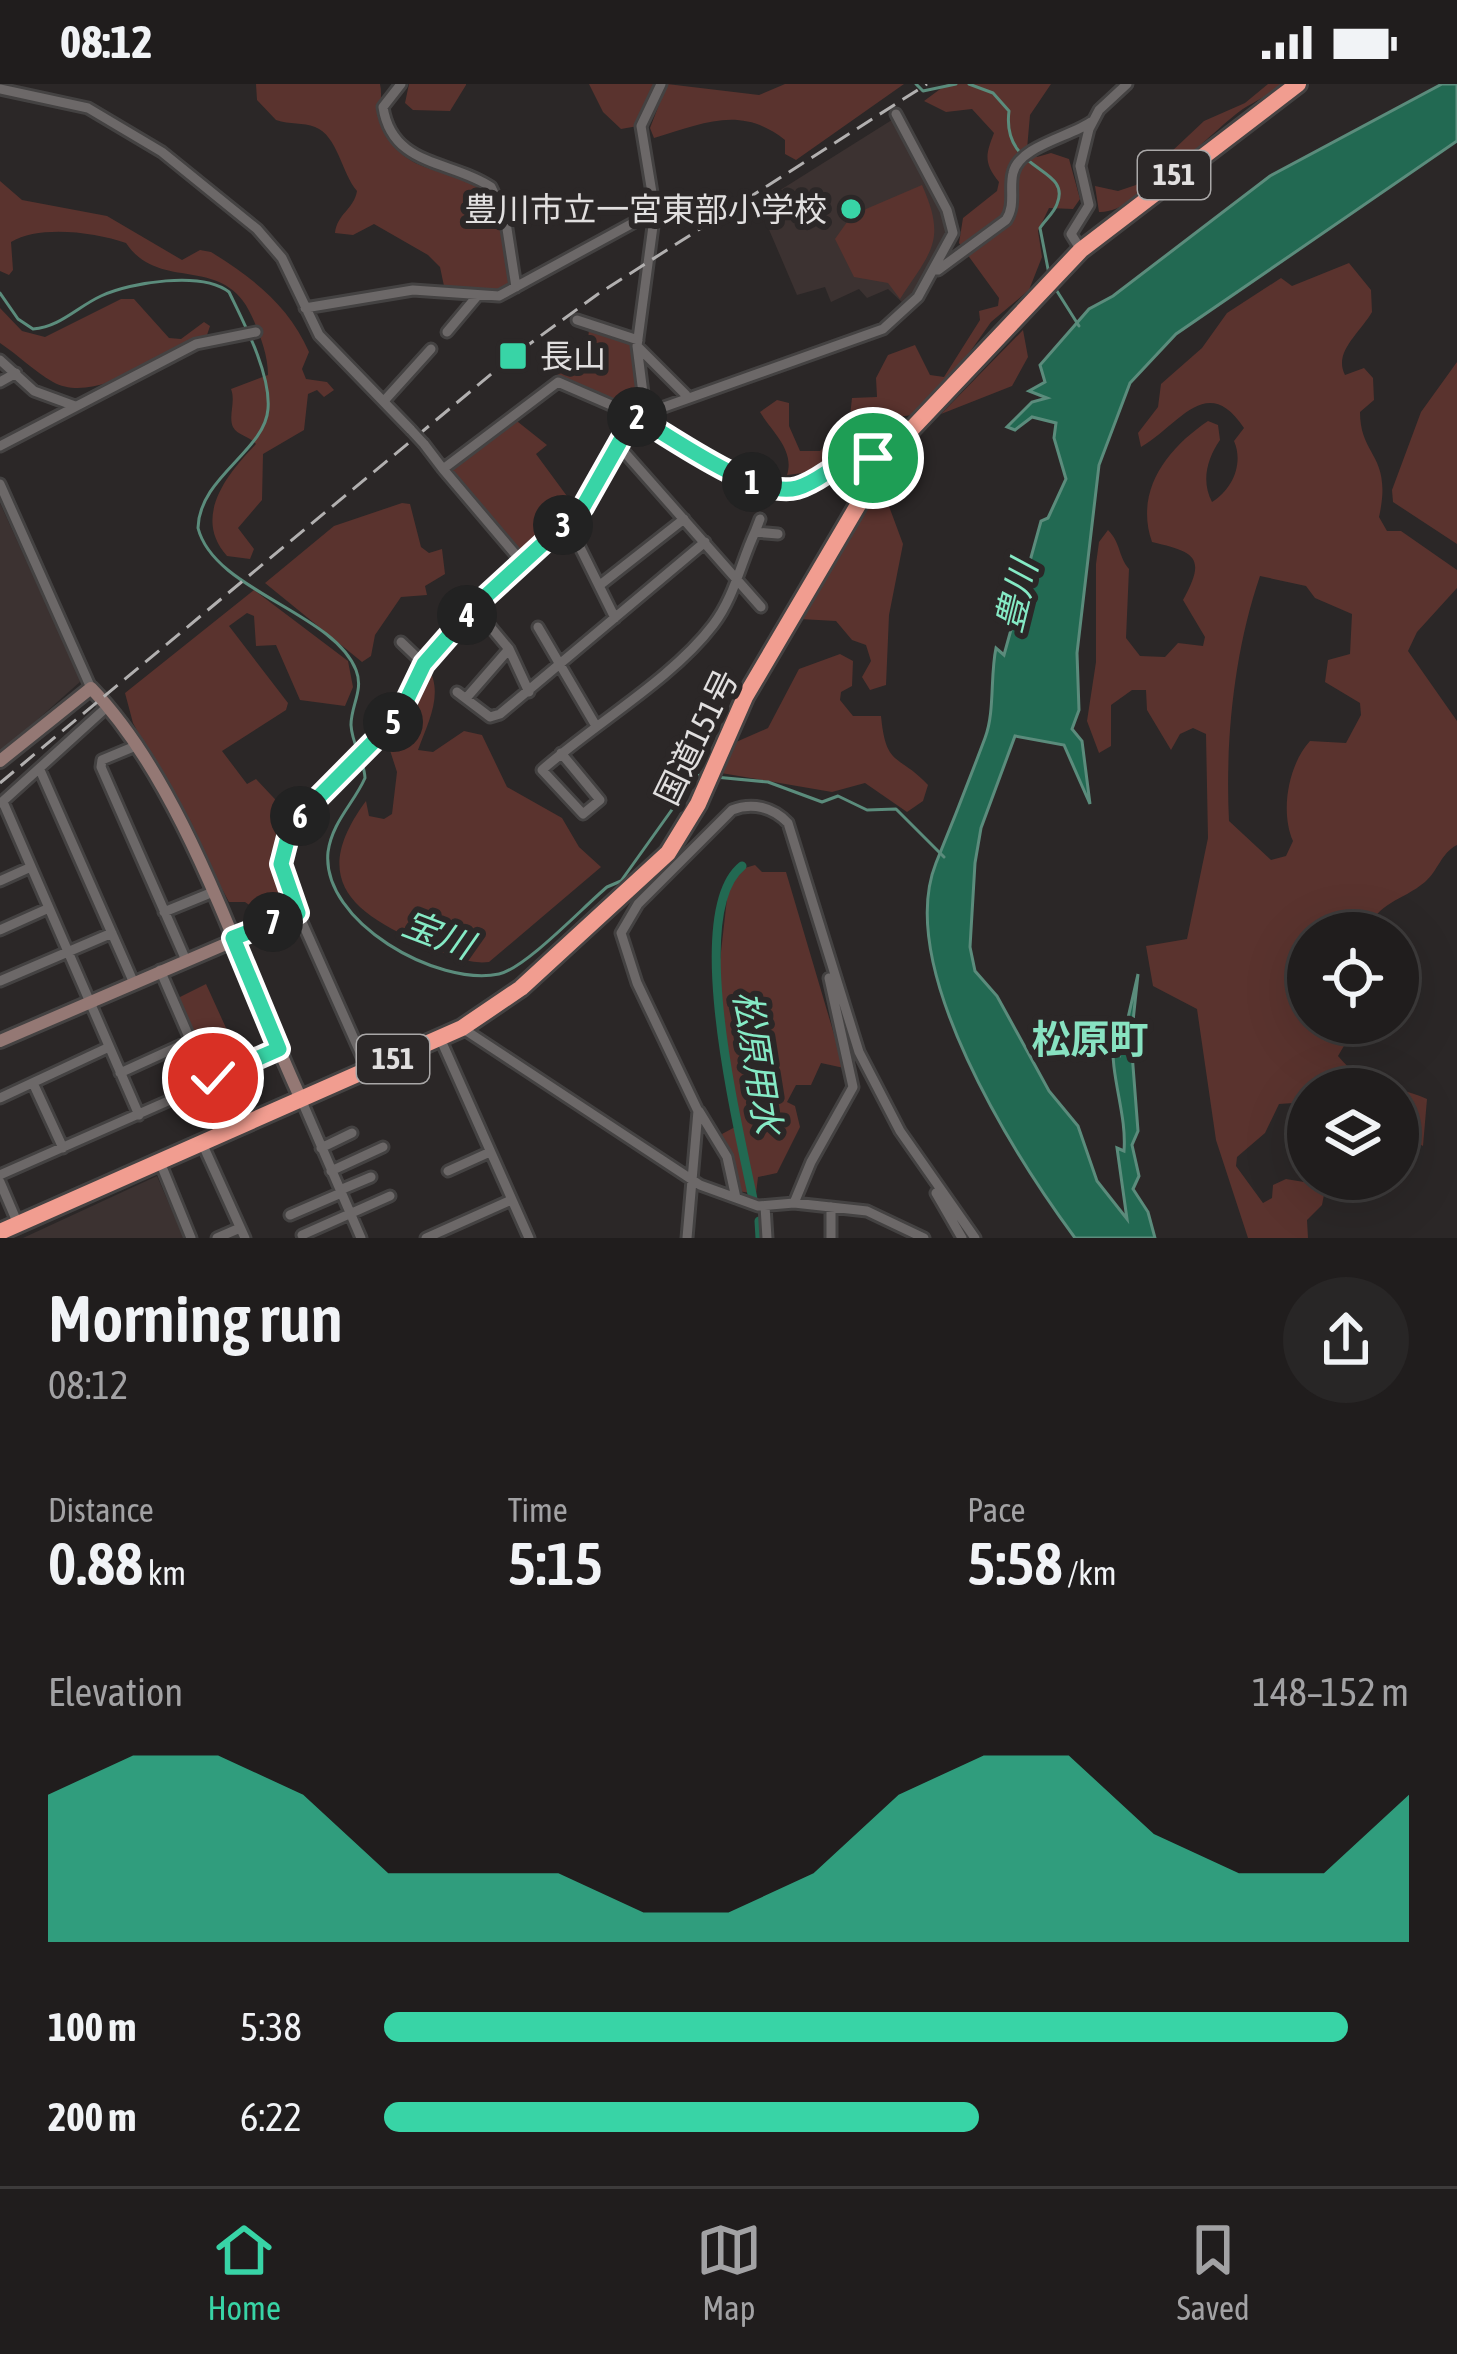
<!DOCTYPE html>
<html lang="en">
<head>
<meta charset="utf-8">
<style>
	:root { --surface:#201d1d; --page:#282626; --text:#f1f3f6; --muted:#a2a2a4; --line:#3d3b3b; --accent:#38d4a6 }
	body { margin:0; font-family:"Asap Condensed","Noto Sans JP",sans-serif; background:var(--page); color:var(--text); height:100vh; display:flex; flex-direction:column; font-size:45px; white-space:nowrap }
	* { box-sizing:border-box; margin:0 }
	p { font-size:39px; color:var(--muted) }
	.icon { flex:none; width:66px; height:66px; fill:none; stroke:currentColor; stroke-width:2; stroke-linecap:round; stroke-linejoin:round }
	.map { position:relative; height:1154px; overflow:hidden }
	.side { display:flex; flex-direction:column; background:var(--surface); flex:1 }
	.side>* { flex:none }
	.fabs { position:absolute; left:1287px; top:828px; display:grid; gap:24px }
	.fabs a { display:grid; place-items:center; width:132px; height:132px; border-radius:50%; background:var(--surface); box-shadow:0 12px 48px #0002,0 0 0 3px var(--line); font-size:60px }
	.pin { position:absolute; display:grid; place-items:center; width:102px; height:102px; color:#fff; margin:-51px; border:6px solid #fff; border-radius:50%; box-shadow:0 3px 12px #0007 }
	.km { position:absolute; width:60px; height:60px; margin:-30px; border-radius:50%; background:#222; color:#fff; font-size:33px; line-height:60px; text-align:center }
	.round { display:grid; place-items:center; flex:none; width:126px; height:126px; border-radius:63px; background:var(--page) }
	.head { display:flex; align-items:center; justify-content:space-between; height:204px; padding:0 48px }
	h1 { font-size:66px; font-weight:600; line-height:90px }
	.metrics { display:grid; grid-template-columns:repeat(3,1fr); gap:18px; height:204px; padding:12px 48px }
	.metrics div { display:grid; align-content:center }
	.metrics b { font-size:60px; font-weight:600 }
	.metrics small { font-size:33px; font-weight:400 }
	.metrics p { font-size:33px }
	.chart { height:336px; padding:24px 48px }
	.chart p { display:flex; justify-content:space-between }
	.chart svg { width:100%; height:216px; margin-top:12px; fill:var(--accent); opacity:.7 }
	ul { padding:0 48px; list-style:none; font-size:39px }
	li { display:grid; grid-template-columns:192px 144px 1fr; align-items:center; height:90px }
	li i { height:30px; border-radius:15px; background:var(--accent) }
	.status { display:flex; justify-content:space-between; align-items:center; height:84px; padding:0 60px; background:var(--surface); direction:ltr }
	.status svg { height:33px; fill:currentColor }
	.dock { display:flex; justify-content:space-around; align-items:center; height:168px; border-top:3px solid var(--line); background:var(--surface); font-size:33px; color:var(--muted) }
	.dock a { display:grid; justify-items:center; gap:6px }
	.dock .current { color:var(--accent) }
	.map>svg:first-child { display:block }
	.built { fill:#3c3231 }
	.green { fill:#5a332e; fill-rule:evenodd }
	.water { fill:#226952; stroke:#5b8c7c; stroke-width:3 }
	.lines { fill:none; stroke-linecap:round; stroke-linejoin:round }
	.stream { stroke:#5b8c7c; stroke-width:3 }
	.canal { stroke:#226952; stroke-width:9 }
	.street-casing { stroke:#444242; stroke-width:15 }
	.secondary-casing { stroke:#444242; stroke-width:18 }
	.highway-casing { stroke:#444242; stroke-width:22 }
	.street { stroke:#6c6868; stroke-width:9 }
	.secondary { stroke:#947874; stroke-width:12 }
	.highway { stroke:#f19d90; stroke-width:16 }
	.rail { stroke:#b2b0b0; stroke-width:3; stroke-dasharray:18 9; stroke-linecap:butt }
	.street-bridge-casing { stroke:#444242; stroke-width:15; stroke-linecap:butt }
	.street-bridge { stroke:#6c6868; stroke-width:9 }
	.route-casing { stroke:#fff; stroke-width:24 }
	.route { stroke:#38d4a6; stroke-width:15 }
	.poi-dot { fill:#38d4a6; stroke:#2b2727; stroke-width:4.5 }
	.labels { text-anchor:middle; stroke-width:12; stroke-linejoin:round; paint-order:stroke }
	.shield { fill:#2b2727; stroke:#aaa8a8; stroke-width:3 }
	.shield-label { font-size:30px; font-weight:bold; fill:#e1dfdf }
	.poi-label { font-size:33px; fill:#e1dfdf; stroke:#2b2727; text-anchor:end }
	.street-label { font-size:33px; fill:#e1dfdf; stroke:#2b2727 }
	.water-label { font-size:36px; font-style:italic; fill:#85eac5; stroke:#2b2727 }
	.quarter-label { font-size:39px; font-weight:bold; fill:#88e2c1; stroke:#2b2727 }
</style>
</head>
<body>
<div class="status"><b>08:12</b><svg viewBox="0 0 49 12"><path d="M0 12V9h3v3zM5 12V6h3v6zM10 12V3h3v9zM15 12V0h3v12zM26 1h20v11H26zM47 4h2v5h-2z"/></svg></div>
<div class="map">
<svg width="1457" height="1154" viewBox="0 0 1457 1154">
	<rect width="100%" height="100%" fill="#2b2727"/>
	<path class="built" d="M895,34l50,96v29l-39,63 -18,-17 -21,9 -8,-9 -28,13 -6,-15 -28,8 -39,-91z
		M0,419l81,178 -81,72z
		M157,1092l27,62h-161z"/>
	<path class="green" d="M256,0h124c3,13 -2,26 2,38 18,64 92,41 112,78 12,22 15,59 18,84l-23,11 -45,-9 -4,-19 -12,-12 -54,-31 -21,11 -18,-2c2,-19 19,-24 22,-42 -16,-19 -19,-55 -42,-64 -12,-5 -25,-2 -39,-7l-19,-20z
		M409,0h57v1l-16,26 -37,-1 -8,-7z
		M589,0h66l-17,42 -17,3 -18,-17z
		M667,0l92,11 26,-11h119l-108,76 -11,-6v-14c-44,-35 -81,-17 -131,-2l-4,-10z
		M947,0h104l-21,31 -3,34 10,8 14,-4 18,6 11,40 -7,10 -24,-1 -11,23 4,26 -13,33 -38,32 -31,44 -47,49 -25,3 -21,16 -11,-2 -37,39 -32,4c8,-25 -15,-43 -27,-63l17,-12 12,3v23l11,25h20l29,-26 3,-27 25,-1 -1,-19 12,-23 27,-10 15,30 14,2 36,-57 -1,-9 19,-5 1,-8 -40,-55 4,-25 34,-27 2,-9c-16,-20 -13,-28 -5,-49l-22,-24 -26,3 -22,-11z
		M1268,0h20c-14,8 -29,15 -42,23 -33,21 -110,108 -147,105l-4,-26 23,5 18,-6 68,-64 41,-18z
		M0,97l22,19 85,16 75,44 18,-10 11,2c42,26 78,54 98,100l-7,17 4,10 21,3 7,8 -10,7 -7,-7 -9,4 -4,36 -41,24 -1,46 -24,28 16,21 -4,10 -23,-3c-34,-38 -2,-80 29,-112 -7,-8 -19,-9 -23,-17 -5,-11 3,-25 -2,-38l37,-14c0,-19 -7,-37 -14,-54 -28,-71 -93,-26 -128,-78 -32,-11 -87,-18 -115,-1l2,28 -4,5 -9,-4z
		M922,101c25,56 9,66 -22,114l-12,-16 -34,-6 -19,-38 17,-24z
		M1349,179l22,27 1,22c-12,21 -39,40 -27,63l19,-7 9,10 1,22 -14,12c0,46 33,42 19,105l8,14h14l56,39v18l-40,44 -9,19 49,70v124c-16,8 -19,26 -32,37 -23,19 -48,20 -59,51h-58v90h75l-6,13 -29,3 -10,17c29,35 51,26 89,43l-4,47c-23,-12 -25,-33 -25,-57h-90v13l-29,2 -14,29 -28,24 -1,9 27,37 9,-5 1,-13 13,-6 18,3 4,-7 19,4 -5,26 -15,15 1,18h-60l-32,-98 -19,-131 -44,-23 -7,-40 41,-7 21,-101 -2,-104 -13,-6 -13,6 -9,16 -24,-40 -1,-20h-14l-21,15v41l-12,7 -12,-32 9,-59v-98l3,-22 9,-12c13,13 10,26 21,39l-3,69 14,18 25,1 13,-14 25,3 2,-9 -22,-37c24,-43 12,-48 -31,-58 -18,-52 16,-94 56,-121l10,4 2,15c-13,19 -19,41 -8,62 20,-12 32,-38 22,-61l10,-13c-37,-56 -64,-4 -103,19l-3,-14 20,-26 3,-23 41,-36 25,-35 54,-35 11,8zM1260,492l46,10 9,12 37,16 -2,40 -22,6 -3,22 35,21 1,12 -15,28 -36,-2c-22,24 -30,71 -17,100l-7,15 -15,4 -42,-39c-4,-79 5,-170 31,-245z
		M121,215h13l35,39 12,1 23,-17 6,4 -3,9c-40,17 -112,71 -154,47 -19,-11 -35,-27 -53,-39v-35l22,23 23,6z
		M589,244l45,15 6,64 -4,5 -83,-40 35,-30z
		M1023,246l5,27 -16,29 -71,28z
		M1457,278v182l-64,-42 -1,-12 29,-78z
		M513,334l34,27 -11,9 39,53 -54,49 -71,-86z
		M880,398l23,62 -14,71 -3,70 -16,5 -8,-13 9,-16 -5,-16 -14,-5 -16,-19 -36,-2z
		M402,419l8,1 11,43 8,6 13,-4 3,25 -20,12 2,9 -26,2 -26,38 -4,21 -9,6 -97,-79 69,-57z
		M254,506l94,71 5,26 -8,19 -45,-6 -24,-55 -20,1 -2,-30 -7,-3 -18,13 59,77 -2,7 -64,41 25,33 9,-5 31,33 -17,44 14,51 -19,9 -20,-14h-16l-96,-179 -8,-30z
		M840,570l13,7 -1,25 -11,6 -1,8 13,16h28c5,52 17,37 47,69l-5,16 -16,11 -42,-29 -33,9 -111,-19 15,-31 32,-14 31,-59z
		M428,583c16,27 0,55 -10,83l15,2 31,-21 18,4 25,52 55,31 17,29 22,20 -112,95c-25,3 -49,-11 -72,-21 -73,-32 -104,-68 -51,-140l3,15 15,3 8,-5 5,-42 -12,-37z
		M755,781l7,7h24l58,196 -23,-5 -10,22h-15l-9,17 8,4 5,21 -23,46 -19,4 -2,17 -18,-3 -16,-57 13,-7 -18,-140 12,-106 9,-11z
		M206,900l36,79 -34,14 -36,-76z"/>
	<path class="water" d="M1442,0h15v57l-281,193 -46,49 -31,82 -22,188 2,57 -7,19 10,12 8,63 -26,-59 -49,-9 -34,92 -6,35 -5,84 5,24 22,25 52,95 29,35 19,55 30,38 -10,-71 7,3c3,-37 -14,-74 -11,-115l7,17 18,-79 -7,66 7,91 -6,14 7,31 -6,13 15,23 7,26h-80c-60,-82 -181,-270 -139,-375 16,-39 34,-85 49,-125 10,-26 5,-62 11,-90l8,7 37,-134 7,-3 18,-39 -12,-41 2,-15 -24,-6 -17,13 -8,-3 25,-25 15,-4 -18,-7 16,-9 -5,-17 49,-56 24,-13 157,-120z"/>
	<g class="lines">
		<path class="stream" d="M916,0l7,7 33,-7
			M969,0l24,9 16,18c-8,62 64,55 48,93 -3,9 -12,16 -17,24l9,46
			M1055,204l24,38
			M0,209l18,26 15,10c27,-2 44,-22 68,-33 30,-14 101,-25 128,-4 15,31 42,82 39,117 -3,42 -69,68 -70,119 16,63 135,84 158,142 8,20 -5,35 -5,55 1,20 13,34 14,53 -11,25 -33,44 -37,74 -7,70 110,135 171,122 27,-6 84,-67 108,-87l14,-6 75,-105 10,-2
			M715,693l53,5 54,20 16,-6 29,14 29,-1 48,48"/>
		<path class="canal" d="M742,782c-58,47 -2,267 11,333
			M759,1137l1,17"/>
		<defs>
			<path id="street" d="M401,0l-18,23c9,60 68,53 108,80l14,29 11,71
				M0,5l88,19 74,44 95,77 25,29 37,77 92,95
				M1081,166l-10,-16 18,-29 -9,-39 9,-37 10,-19 28,-26
				M938,186l68,-50c10,-15 3,-31 7,-47 6,-27 57,-36 78,-51
				M305,224l108,-18 86,6 156,-85
				M577,236l61,20
				M447,248l31,-37
				M637,262l49,49
				M0,276l34,31 41,15
				M0,298l16,-9
				M384,317l47,-52
				M645,325l-8,-63 18,-135 -14,-85 20,-42
				M424,360l19,25 115,-87 67,29 135,75h41l52,-30 28,6
				M618,361l143,162
				M0,362l196,-102 60,-12
				M443,385l78,92
				M0,400l91,204
				M760,435l-5,13 23,2
				M567,437l48,97
				M600,501l84,-66
				M474,523l35,42 20,43
				M538,543l58,99
				M401,558l23,22
				M457,608l33,25 10,-3 205,-172
				M468,612l41,-47
				M138,661l-36,15 -1,7 84,191
				M561,669l39,47 -17,14 -41,-44c52,-46 130,-91 171,-145 21,-27 28,-63 42,-93
				M40,686l93,211
				M3,718l136,313
				M1,719l107,-97
				M0,797l31,-14
				M164,828l49,-20
				M0,846l49,-22
				M0,897l112,-48
				M462,944l238,157 58,21 36,-3 73,8 57,27
				M440,954l89,200
				M367,984l-81,-182 -3,-49 116,-121 25,-52 50,-57 109,-100 53,-90 247,-88 35,-32 35,-64 -6,-23 -51,-96
				M120,989l68,-31
				M213,995l66,-30
				M33,999l30,65
				M0,1014l107,-50
				M301,1015l60,139
				M699,1027l28,46 9,41
				M202,1059l43,95
				M321,1064l31,-15
				M160,1078l31,76
				M331,1087l52,-24
				M448,1087l42,-19
				M0,1091l209,-92 -49,-113
				M0,1098l18,42
				M340,1106l31,-13
				M936,1109l26,45
				M794,1119l17,-41 42,-75 -24,-109
				M765,1122l2,32
				M831,1123v31
				M290,1131l51,-22
				M302,1151l88,-39
				M217,1154l23,-10
				M426,1154l85,-38
				M687,1154l11,-127 -61,-128 -16,-50 17,-29 94,-94c20,-8 41,-3 56,13l71,229 41,79 75,107"/>
			<path id="secondary" d="M0,677l91,-73c97,100 151,285 210,411
				M0,957l298,-128"/>
			<path id="highway" d="M0,1148l462,-204 59,-40 147,-135 30,-49 47,-107 143,-243 193,-204 217,-166"/>
		</defs>
		<use href="#street" class="street-casing"/>
		<use href="#secondary" class="secondary-casing"/>
		<use href="#highway" class="highway-casing"/>
		<use href="#street" class="street"/>
		<use href="#secondary" class="secondary"/>
		<use href="#highway" class="highway"/>
		<path class="rail" d="M0,699l513,-427 85,-62 329,-210"/>
		<defs>
			<path id="street-bridge" d="M411,346l13,14"/>
		</defs>
		<use href="#street-bridge" class="street-bridge-casing"/>
		<use href="#street-bridge" class="street-bridge"/>
	</g>
	<g class="lines">
		<defs>
			<path id="route" d="M213,994l66,-29 -46,-111 65,-25 -17,-49 10,-39 108,-109 25,-52 50,-57 109,-100 48,-85 5,-5c38,21 119,82 161,71 29,-8 45,-36 76,-30"/>
		</defs>
		<use href="#route" class="route-casing"/>
		<use href="#route" class="route"/>
	</g>
	<g class="poi-dot">
		<circle cx="851" cy="125" r="12"/>
		<rect x="498" y="257" width="30" height="30" rx="6"/>
	</g>
	<g class="labels">
		<g class="shield">
			<rect x="1138" y="67" width="72" height="48" rx="9"/>
			<rect x="357" y="951" width="72" height="48" rx="9"/>
		</g>
		<g class="shield-label">
			<text x="1174" y="101">151</text>
			<text x="393" y="985">151</text>
		</g>
		<g class="poi-label">
			<text x="827" y="137">豊川市立一宮東部小学校</text>
			<text x="540" y="284" text-anchor="start">長山</text>
		</g>
		<g class="street-label">
			<text transform="translate(696 653) rotate(-64)" y="12">国道151号</text>
		</g>
		<g class="water-label">
			<text transform="translate(1016 512) rotate(-76)" y="13">豊川</text>
			<text transform="translate(438 850) rotate(21)" y="13">宝川</text>
			<text transform="translate(758 978) rotate(81)" y="13">松原用水</text>
		</g>
		<g class="quarter-label">
			<text x="1090" y="969">松原町</text>
		</g>
	</g>
</svg>
<div class="fabs">
<a><svg class="icon" aria-label="locate" viewBox="0 0 24 24"><circle cx="12" cy="12" r="6"/><path d="M12 2v4M12 18v4M2 12h4M18 12h4"/></svg></a>
<a><svg class="icon" aria-label="layers" viewBox="0 0 24 24"><path d="M12 4l9 5-9 5-9-5zM3 14l9 5 9-5"/></svg></a>
</div>
<div class="pin" style="left:873px;top:374px;background:#1e9e55"><svg class="icon" aria-label="arrive" viewBox="0 0 24 24"><path d="M6 21V4h12l-3 4 3 4H6"/></svg></div>
<div class="pin" style="left:213px;top:994px;background:#d93025"><svg class="icon" aria-label="check" viewBox="0 0 24 24"><path d="M5 12l5 5 9-10"/></svg></div>
<b class="km" style="left:752px;top:398px">1</b>
<b class="km" style="left:637px;top:333px">2</b>
<b class="km" style="left:563px;top:441px">3</b>
<b class="km" style="left:467px;top:531px">4</b>
<b class="km" style="left:393px;top:638px">5</b>
<b class="km" style="left:300px;top:732px">6</b>
<b class="km" style="left:273px;top:838px">7</b>
</div>
<section class="side">
<div class="head"><div><h1>Morning run</h1><p>08:12</p></div><a class="round"><svg class="icon" aria-label="share" viewBox="0 0 24 24"><path d="M12 15V3M7 8l5-5 5 5M5 13v7h14v-7"/></svg></a></div>
<div class="metrics">
<div><p>Distance</p><b>0.88<small> km</small></b></div>
<div><p>Time</p><b>5:15</b></div>
<div><p>Pace</p><b>5:58<small> /km</small></b></div>
</div>
<div class="chart"><p><span>Elevation</span>148–152 m</p>
<svg viewBox="0 0 160 44" preserveAspectRatio="none"><path d="M0 44V14L10 6L20 6L30 14L40 30L50 30L60 30L70 38L80 38L90 30L100 14L110 6L120 6L130 22L140 30L150 30L160 14V44z"/></svg>
</div>
<ul>
<li><b>100 m</b>5:38<i style="width:94%"></i></li>
<li><b>200 m</b>6:22<i style="width:58%"></i></li>
</ul>
</section>
<nav class="dock">
<a class="current"><svg class="icon" aria-label="home" viewBox="0 0 24 24"><path d="M3 11l9-7 9 7M6 9v11h12V9"/></svg>Home</a>
<a><svg class="icon" aria-label="map" viewBox="0 0 24 24"><path d="M3 6l6-2 6 2 6-2v14l-6 2-6-2-6 2zM9 4v14M15 6v14"/></svg>Map</a>
<a><svg class="icon" aria-label="saved" viewBox="0 0 24 24"><path d="M7 4h10v16l-5-4-5 4z"/></svg>Saved</a>
</nav>
</body>
</html>
